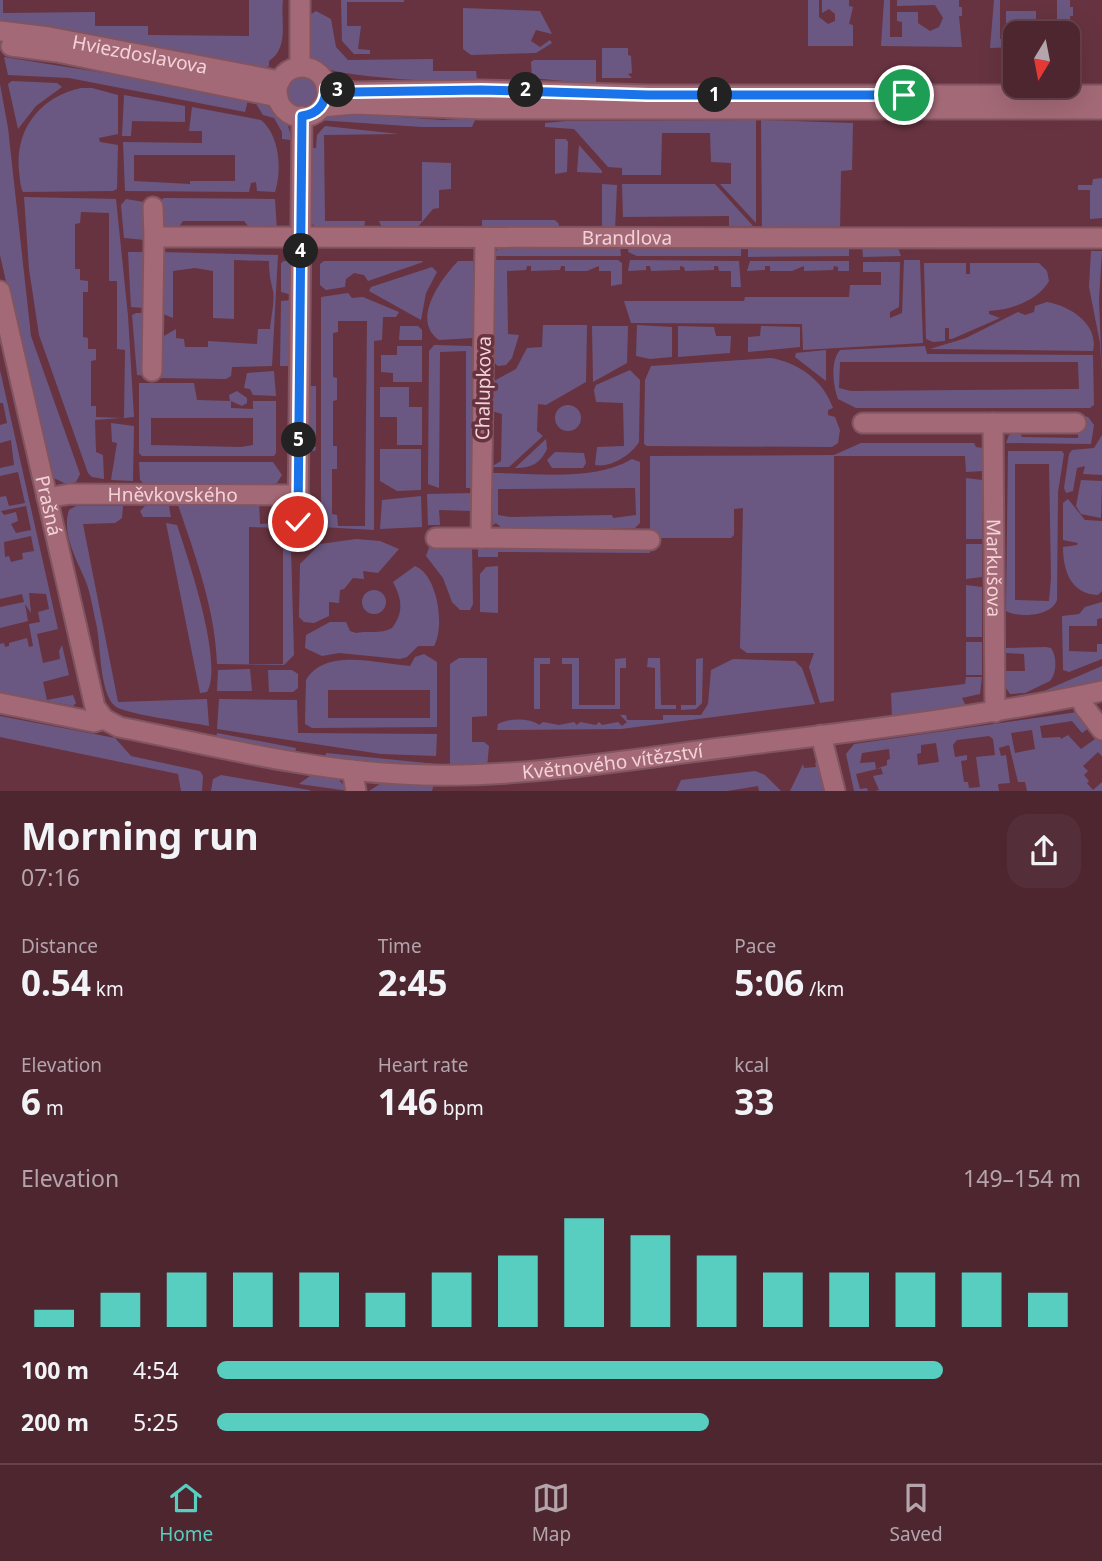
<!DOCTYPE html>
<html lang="en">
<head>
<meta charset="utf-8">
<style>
	:root { --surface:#4d2630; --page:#542e38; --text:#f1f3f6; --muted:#b3a5ab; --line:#64434c; --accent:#58cec0 }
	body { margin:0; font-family:"Noto Sans",sans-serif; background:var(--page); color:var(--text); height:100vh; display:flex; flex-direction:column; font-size:26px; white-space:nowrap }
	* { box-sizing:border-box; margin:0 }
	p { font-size:23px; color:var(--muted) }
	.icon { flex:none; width:38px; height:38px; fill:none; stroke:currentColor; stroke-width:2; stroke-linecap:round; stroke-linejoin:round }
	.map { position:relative; height:791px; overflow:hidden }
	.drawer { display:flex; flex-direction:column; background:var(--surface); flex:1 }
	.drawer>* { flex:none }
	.needle { width:46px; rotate:190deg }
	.fabs { position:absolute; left:1003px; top:21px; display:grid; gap:14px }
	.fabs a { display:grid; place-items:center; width:77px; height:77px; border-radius:14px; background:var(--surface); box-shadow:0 7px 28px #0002,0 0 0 2px var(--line); font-size:35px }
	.pin { position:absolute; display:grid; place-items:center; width:60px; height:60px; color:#fff; margin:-30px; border:4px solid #fff; border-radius:50%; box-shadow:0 2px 7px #0007 }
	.km { position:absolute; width:35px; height:35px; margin:-18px; border-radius:50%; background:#222; color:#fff; font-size:19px; line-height:35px; text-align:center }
	.round { display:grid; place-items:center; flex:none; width:74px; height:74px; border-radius:21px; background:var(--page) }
	.head { display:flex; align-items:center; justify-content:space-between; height:119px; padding:0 21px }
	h1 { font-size:38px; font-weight:700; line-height:52px }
	.stats { display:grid; grid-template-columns:repeat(3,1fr); gap:10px; height:119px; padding:7px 21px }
	.stats div { display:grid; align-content:center }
	.stats b { font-size:35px; font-weight:700 }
	.stats small { font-size:19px; font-weight:400 }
	.stats p { font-size:19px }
	.chart { height:196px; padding:14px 21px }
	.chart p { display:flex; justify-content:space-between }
	.chart svg { width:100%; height:126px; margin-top:7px; stroke:var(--accent); stroke-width:6 }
	ul { padding:0 21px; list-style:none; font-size:23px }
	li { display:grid; grid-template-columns:112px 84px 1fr; align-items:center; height:52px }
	li i { height:18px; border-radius:9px; background:var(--accent) }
	.dock { display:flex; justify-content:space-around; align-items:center; height:98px; border-top:2px solid var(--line); background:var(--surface); font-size:19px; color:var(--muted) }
	.dock a { display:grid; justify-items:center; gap:4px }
	.dock .on { color:var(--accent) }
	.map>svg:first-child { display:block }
	.green { fill:#6b5882; fill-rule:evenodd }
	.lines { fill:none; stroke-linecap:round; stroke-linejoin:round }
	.minor-casing { stroke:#805460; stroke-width:23 }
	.minor { stroke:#a36976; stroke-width:19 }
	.route-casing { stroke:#fff; stroke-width:14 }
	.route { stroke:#1a73e8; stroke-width:9 }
	.labels { text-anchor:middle; stroke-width:7; stroke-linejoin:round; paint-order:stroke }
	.street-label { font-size:19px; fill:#f3d2d8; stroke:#673340 }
</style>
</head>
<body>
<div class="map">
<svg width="1102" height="791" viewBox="0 0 1102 791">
	<rect width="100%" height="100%" fill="#673340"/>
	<path class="green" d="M0,0h3v13l92,-1v14h53v9l101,1v-36h34c-3,21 7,47 -14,61v5l-5,2 -209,-41 -55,-7z
		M341,0h63v2h-57v24h14l-3,23 12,1v4h-16l-12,-13z
		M808,0h11v17l9,7 7,-3v-7l-6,-5 -7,4v-13h27v6l4,1 -4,17 4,1v21h-45z
		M884,0h6v37h12v-15l-5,-1v-9h21v11l12,8 9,-4 4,-9 -8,-13 -38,1v-6h62v7h3v9h-3l3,31 -81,-1z
		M994,0h6v39h12l1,-16h-7v-12h30v22h-21v14l-25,1z
		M1057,0h13v7h3v9h-3l2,31h-4v-14h-11z
		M463,8l77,3 12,23 -16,-4 -5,11 9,6 10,-7 2,3 -16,10 -65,2 -8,-6z
		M316,11l15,8 5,28 12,13 85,-1v12h43l1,9c-23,4 -149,-3 -161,-16 -12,-12 -8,-31 -9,-47z
		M602,48h26v7l3,1 1,17 -4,1 4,4h-30z
		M4,57l245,39 -4,16 -176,-34 -61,-3z
		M534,60h62v24l-64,-6 -1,-16z
		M286 92a16 16 0 1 1 32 0a16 16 0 1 1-32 0Z
		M12,81l45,2 5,4 -26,19 -18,23 -10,-45z
		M0,84l8,44 23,208 49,138 -4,8 -10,2 -16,-8 -50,-221z
		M81,88h11l26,7v39l-19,4 1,4 18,3 -1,44 -4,2 -90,1c-3,-6 -3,-14 -4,-21 -4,-42 21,-74 62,-83z
		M124,95l61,11v16l-53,-1 -1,15h-9z
		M256,97c19,9 34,21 35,43l-9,-1v-7l-8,-14 -11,-3 -8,-13z
		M192,107l69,13c19,16 21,50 14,72l-18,-1 -1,-9 -5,1 -2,9 -124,-1 -2,-49 79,1v-12h-13zM134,155h101v26h-45v3l-56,-3z
		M337,113l106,7 33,-2 -4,9h-50l-105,-7z
		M756,120v103l-36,-39h11v-21l-20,-1 -1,-29h-48l-1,42h-39v-7l-14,-1 -34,-38 -29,-2v-4l21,-2z
		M761,120l92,3 -1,47 -11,1 -1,61h-78z
		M325,126l74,8 -75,1 1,86h40l-1,8 -43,1 -12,-8 1,-74h6l1,-13z
		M555,139h11l2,3 -1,30 -12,2z
		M579,145l23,26v2l-25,-1z
		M422,162l29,1v26l-12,1v18l-6,1 -17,20 -33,1 -4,-9h43z
		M1102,178v40l-12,1v-29h-12v-5h14l1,-6z
		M602,184l15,1 -2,46h-13z
		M622,184h93l38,42h-24v-10l-106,1z
		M24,197l92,2 12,117 6,101 -39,3 1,32 7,3 1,24 -12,-2 -4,-4 -49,-138 -10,-66zM81,212l28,1v68h8v68l8,1 -1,68 -28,-1v-11h-5v-45l5,-1v-11h-8v-11l-5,-1v-45h5v-11l-8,-1v-11h-5v-45l5,-1z
		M164,198l111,1 2,32 -24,1 -9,-11h-61l-6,9 -15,-3 -2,-26z
		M126,199l18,3 1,38 -21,-2 -3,-33z
		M482,220h73l4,4 -1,4 -76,1z
		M620,245l1,11h-129l7,-9z
		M629,245l112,1v10h-104l-9,-4z
		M862,245h35l4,11 -38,1z
		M748,246h101v10l-101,1z
		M1091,251h11l-3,49 3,76 -2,-33 -11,-56z
		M128,252h17v56l-14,-1z
		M160,252l118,3 -6,111 -40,1 -1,9 -5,3 -69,-1v-38l19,-11v9l8,1 1,8h23v-6l49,3 1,-15h12c1,-12 5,-29 3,-38 -2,-10 -4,-15 -4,-30l-35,-1v59l-21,-1v-47l-18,-3 -22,3v47l-12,-5z
		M492,260h126l4,3v21l-11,2v-15h-12v-5l-12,5h-22v-5h-4l-1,4 -29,1v-5h-4l-1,4 -19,1 1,63 11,1 -7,23 -6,7 -8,1 -7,-6z
		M630,260l109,1 2,26h-10v-16h-12l-1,-5h-4v4l-29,1 -1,-4 -4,-1v4l-29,1 -1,-5h-4v4l-18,1z
		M904,260h16l3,83 -120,7 -1,-26 -171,-1 -7,-22h120l1,-4h104l1,-12h31v-13h-18v-10h37l-1,45 -9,5v6l12,-5z
		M284,261h7l1,34 -11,-3v-29z
		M324,261h98l1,1 -55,19 -4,-6 -10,-2 -8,6 -1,8 -19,3 -6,-5v-21z
		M458,261h15v77l-34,2c-29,-20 3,-62 19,-79z
		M750,261h99v10h-11v-4l-4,-1 -1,4 -29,1v-5l-12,5h-22v-5h-5v4l-18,1z
		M924,263h42v11h4v-11h69l8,8 2,10c-11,20 -39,29 -60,30v3l11,4 -48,21h-3v-11h-4v13l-12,1 -7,-3z
		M432,267l5,5 -11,21 -5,27 -52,-29 2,-4z
		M348,293l4,5 11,-1 36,15 -3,5h-13l-1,23 -8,1v189l-53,-3v-230zM338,321h29l-2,205h-27l-1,-11 -5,-1v-45h5v-23h-4v-45l4,-1v-22l-4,-1v-44l5,-1z
		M292,300v66h-12l1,-65z
		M1047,302c23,4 52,22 46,49l-163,-2 36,-11 52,-26 7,3 9,-3 1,-6z
		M136,313h9v63l-8,-1 -5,-60z
		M543,325h44l-1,57 -40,23 -8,-1 -1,27 6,5 -34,31h-18l10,-6 1,-47 -10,-3v-29l24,-13 11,-21 15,-1z
		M637,325l35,2v30l-22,2 -14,-3z
		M400,326h18l4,4v10h-23z
		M592,326h36l-1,37 -34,19z
		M678,326l36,1 2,9h15l-1,17 -52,4z
		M761,326l39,1v20l-52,5v-15l12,-1z
		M434,345l37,1 3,3 -1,139h-7v-137l-26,1 -1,136 -11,-4 1,-133z
		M397,346h25v36h-29v-9l-12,-1v-17h16z
		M925,346l2,8 166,1 1,50 -4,3h-234l-18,-9c-5,-14 -8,-37 2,-49zM840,362h238l1,27 -228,2 -12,-3z
		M826,350v31l-31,-24 1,-4z
		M771,358c28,5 52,22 62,50l-5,2v5l7,2 5,13 -2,13 -6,4 -185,-1 -3,-2 1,-64 6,-14z
		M0,370l58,259 -21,5 6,29 17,-4 -1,-8 3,-6 7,30 -26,7 4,18 26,-5 3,8 -3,3 -73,-14v-48l4,-1 1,4 4,-1v-3l18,-5 2,9 4,-1 -4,-22 11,-2 -2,-10 11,-3 -3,-15 -17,-1 2,20 -6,-9 3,17 -28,7v-21l24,-5 -2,-8 -22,5v-102l6,-1 3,10 16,-3 -7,-31 -18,4v-8l14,-3 -3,-25 -11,3v-18l7,-2 -4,-20h-3zM26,506l5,24 -15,3 -5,-9 7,-3 -2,-9 -12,3 -3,-4zM31,536l3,15 -12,2 1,6 -12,3 -2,-6 -4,1 -1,-15z
		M630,370l10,10 -1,62c-8,13 -28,26 -44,23l2,-18 27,-1 -1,-43 -27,-1 -2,-12 2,-5z
		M274,371l2,25 -23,-1 -3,-6 -6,-1 3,-15z
		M139,383h55l3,17 33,1 -1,-6 8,-4 10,7v5l-5,3 -11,-5v7l22,1v-8h23v52l-2,3h-132l-3,-3zM151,418h102v27l-12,2 -90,-2z
		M307,386h9v54h-9l1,7h8l-1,4 -9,-1z
		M380,387h29v20h13v38h-25v-28h-17z
		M555 418a13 13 0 1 1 26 0a13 13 0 1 1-26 0Z
		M1079,415l9,2 6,8 -3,19 -85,-1 3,-8 10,-4 3,6 56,1z
		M111,423l23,3 -1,55 -22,-1 6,-37 -5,-1z
		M1102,435v40l-19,-1 2,-8 -8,2 -4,23 -7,2 -2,-5 5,-34 3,-4 22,-2z
		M546,439l1,10c-7,15 -16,19 -32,19z
		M861,443h113l2,4 6,1 1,23 -17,1 -1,-16h-131v245l-14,2 -11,-36 5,-14h-67l-7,-5 3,-140 -9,1v26l-3,3h-81v-82l184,-1z
		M380,449h41v41l-24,1 -17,-10z
		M1008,451h54l2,3 -6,38 -1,108c-6,17 -39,18 -51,11zM1015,464h34l2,114 -2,23 -34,-1z
		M555,452l29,1 2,10 -3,5h-31l-5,-8z
		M632,459l8,3v61l-5,5h-133l-6,-5 -3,2 -2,-52c45,0 101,9 141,-14zM498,489l137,-1 1,27 -23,3 -1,-3 -102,2 -12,-2z
		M139,462h134l9,13 -5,8 -9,2 -124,-1 -4,-4z
		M966,478l16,2v59h-16z
		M1081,480l21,1 -1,37 -20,-4 -5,-8z
		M474,493l-1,18 -34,-1 1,15h-12l-1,-31z
		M421,496l1,31 -42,2 2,-29z
		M1068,499l17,21 17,1v70l-4,4c-27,-1 -35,-24 -35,-48l14,-2 1,-2 -15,-3v-37z
		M259,500l1,24 12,-1 -1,-23 9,2 10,10 4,143 -10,10 -67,-1c-2,-56 -22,-109 -40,-162zM249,527l34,1v136h-34z
		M76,506h47l-1,12 -7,5 -32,1 35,178 89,-3 2,27c-19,-4 -83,-11 -94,-20 -16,-13 -14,-63 -19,-83 -3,-13 -5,-28 -10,-41 -9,-22 -25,-48 -17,-72z
		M145,506h24l2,11h-28l-3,-6z
		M166,523l11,2c11,33 47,138 30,167l-7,1z
		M356,539l24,2 19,8 -21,24 -15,-2 1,8 -11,-1 -9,11 -4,1 -1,13 -10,-1v14l-15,7 -10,-1 -5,-5 1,-53 20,-20z
		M966,544h16v33l-16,2z
		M430,545h42l1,59 -3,6h-10l-8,-8 -9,-24 -17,-22z
		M478,545l172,3v5l-152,-1v5h-20z
		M415,566c23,9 30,61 19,80h-16l-11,11 -7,2 -61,-6 -17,3 -17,-8 1,-13 24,-13h16l4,9 6,2c12,-3 24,2 36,-5 12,-16 10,-29 1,-46z
		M498,566v47l-18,-1v-38l6,-7z
		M966,585l16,2v50h-16z
		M362 602a12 12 0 1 1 24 0a12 12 0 1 1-24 0Z
		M1102,602v16l-5,1v7h-28v25l28,1v-8h5v15l-33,13 -6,-2 -1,-54 17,-2 6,-7z
		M966,642h16v33h-16z
		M1046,647l5,1c6,8 6,25 -1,33l-25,12 -15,1 -4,-6v-17h19l-1,-17 -18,-1v-5z
		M424,654l13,8v65l-125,1 -7,-4 1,-44c20,-33 72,-16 104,-14l5,-9zM328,690h102v28h-102z
		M459,658h28v58l-15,1v25h12l5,4 -2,22h-37v-104z
		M534,658h16v6h-10v45h-6z
		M562,658h17v47h36v-46l11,-1v10h-6v41h-48v-45h-10z
		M648,658h12l1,47h15v4h-21v-41l-8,-1z
		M703,658l-1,45 -6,6 -15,1v-5h15v-46z
		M733,659l62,2 7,7 13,36 -194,25 -124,1 1,-6c10,-6 32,-6 41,1l4,-3 16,3 15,-3 3,3 3,-3 16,3 3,-3 3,3 16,-3 4,4 5,-4 -7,-7h6l1,5h36v-5h38l7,-11 3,-34z
		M1102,666v17l-62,12 4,-4z
		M250,669l2,22h-35l1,-21z
		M268,670h24l6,4v14l-5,4h-24z
		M966,677h16l-2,17 -18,4 5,10 -75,10 -1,-25 74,-9z
		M219,699l78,1 1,33 139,1 -1,22 -55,-2 -164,-25z
		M1078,712l12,15 -8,6 -10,-12 -32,5 2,12 18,-1 1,2 7,-4 13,14 17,-12 4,5v14l-4,-4 -15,14 5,5 -4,4 5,6 -2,2 6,7 9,-8v9h-75l-2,-9h-7l-9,-37 -10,3 2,8 5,-1 4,28 -12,1 1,7h-124l4,-1 -6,-14 10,-2 -2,-6 -25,6 4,15 7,-1 1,3h-14l-8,-37 8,-10zM1032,730l3,19 -20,4 -4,-20zM989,736l4,3 2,16 -19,2 4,30 -11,1 -1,-6h-4l-3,-21 6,-1v-5l-12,2 -2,-12 4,-5zM936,743l3,19 -21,3 -1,-11 4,-1v-8zM889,749l1,10 -3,1v5l-11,4 -1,-7 -15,1 2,-10z
		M0,716l115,22 16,18 69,15 3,5 -1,15h-21l-3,-17 -178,-37z
		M217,733l79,15 -1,5 -79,-15z
		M326,753l111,11v4l-112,-10z
		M818,762l9,29h-37l13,-27 1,4 12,-1 -1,-4z
		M755,771l10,4 16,16h-22l-1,-5 -31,5h-51l5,-11z
		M314,773l25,7 10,11 -50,-7z
		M221,775l88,15 2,1h-100l2,-12z
		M383,782l51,2 -2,7h-63z"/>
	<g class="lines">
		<defs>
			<g id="minor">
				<path d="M300,0v67"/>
				<path id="s1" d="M0,31l49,6 231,44"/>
				<path d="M11,46l46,6 221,45"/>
				<circle cx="302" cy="92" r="25"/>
				<path d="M326,88l28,4 127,-2 167,5h454"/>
				<path d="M321,107l33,-3 127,5h621"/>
				<path d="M153,207l1,30"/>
				<path d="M485,239l-4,299 169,2"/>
				<path id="s2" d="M0,291l95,416 9,12 15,8c93,18 187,43 281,47 108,6 215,-12 321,-26 127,-16 255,-30 381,-57"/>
				<path id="s3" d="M152,371l2,-134 948,1"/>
				<path d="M863,423h213"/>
				<path id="s4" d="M993,423l2,289"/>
				<path id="s5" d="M47,498l23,-4 229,1"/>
				<path d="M298,522l4,-406"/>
				<path d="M436,538h45"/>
				<path d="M1080,696l5,12 17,22"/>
				<path d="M0,703l94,19 10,-3"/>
				<path d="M821,735l14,56"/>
				<path d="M352,770l4,21"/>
			</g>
		</defs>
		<use href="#minor" class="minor-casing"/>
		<use href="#minor" class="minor"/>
	</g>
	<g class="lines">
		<defs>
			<path id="route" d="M298,522l4,-406c16,-2 24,-12 24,-28l28,4 127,-2 167,5h256"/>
		</defs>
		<use href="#route" class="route-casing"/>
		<use href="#route" class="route"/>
	</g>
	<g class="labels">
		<g class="street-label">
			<text dy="7" stroke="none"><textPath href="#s1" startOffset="142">Hviezdoslavova</textPath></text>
			<text dy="7" stroke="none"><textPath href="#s3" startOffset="607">Brandlova</textPath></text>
			<text transform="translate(483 388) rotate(-89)" y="7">Chalupkova</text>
			<text dy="7" stroke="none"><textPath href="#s5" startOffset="126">Hněvkovského</textPath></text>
			<text dy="7" stroke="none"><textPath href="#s2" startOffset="220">Prašná</textPath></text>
			<text dy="7" stroke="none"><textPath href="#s4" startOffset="145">Markušova</textPath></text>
			<text dy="7" stroke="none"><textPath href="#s2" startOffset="957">Květnového vítězství</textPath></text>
		</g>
	</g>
</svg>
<div class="fabs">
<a><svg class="needle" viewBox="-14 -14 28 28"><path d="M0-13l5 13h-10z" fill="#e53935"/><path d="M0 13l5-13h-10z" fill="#b3a5ab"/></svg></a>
</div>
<div class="pin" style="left:904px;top:95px;background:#1e9e55"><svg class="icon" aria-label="arrive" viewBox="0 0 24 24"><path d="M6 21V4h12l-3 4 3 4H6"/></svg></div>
<div class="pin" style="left:298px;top:522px;background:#d93025"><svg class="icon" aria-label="check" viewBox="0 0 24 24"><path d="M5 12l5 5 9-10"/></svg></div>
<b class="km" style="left:715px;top:95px">1</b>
<b class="km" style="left:526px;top:90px">2</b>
<b class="km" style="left:338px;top:90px">3</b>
<b class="km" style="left:301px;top:251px">4</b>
<b class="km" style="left:299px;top:440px">5</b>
</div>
<section class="drawer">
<div class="head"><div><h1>Morning run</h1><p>07:16</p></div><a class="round"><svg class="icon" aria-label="share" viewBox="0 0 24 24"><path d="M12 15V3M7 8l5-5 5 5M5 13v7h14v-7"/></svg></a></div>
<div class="stats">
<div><p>Distance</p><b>0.54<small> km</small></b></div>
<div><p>Time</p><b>2:45</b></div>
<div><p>Pace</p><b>5:06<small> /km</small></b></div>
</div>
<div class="stats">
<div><p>Elevation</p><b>6<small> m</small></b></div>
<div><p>Heart rate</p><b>146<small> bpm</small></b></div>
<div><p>kcal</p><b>33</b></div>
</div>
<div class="chart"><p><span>Elevation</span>149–154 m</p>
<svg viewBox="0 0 160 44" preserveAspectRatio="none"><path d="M5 44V38M15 44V32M25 44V25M35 44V25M45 44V25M55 44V32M65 44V25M75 44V19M85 44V6M95 44V12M105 44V19M115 44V25M125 44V25M135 44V25M145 44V25M155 44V32"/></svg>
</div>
<ul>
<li><b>100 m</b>4:54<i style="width:84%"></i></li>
<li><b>200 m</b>5:25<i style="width:57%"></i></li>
</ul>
</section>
<nav class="dock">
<a class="on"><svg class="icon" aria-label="home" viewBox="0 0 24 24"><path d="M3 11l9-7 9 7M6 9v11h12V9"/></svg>Home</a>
<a><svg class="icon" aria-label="map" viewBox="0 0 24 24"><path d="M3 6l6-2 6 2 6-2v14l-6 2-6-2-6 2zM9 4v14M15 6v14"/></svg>Map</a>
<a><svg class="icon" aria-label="saved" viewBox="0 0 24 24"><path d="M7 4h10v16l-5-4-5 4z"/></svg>Saved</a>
</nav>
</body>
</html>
